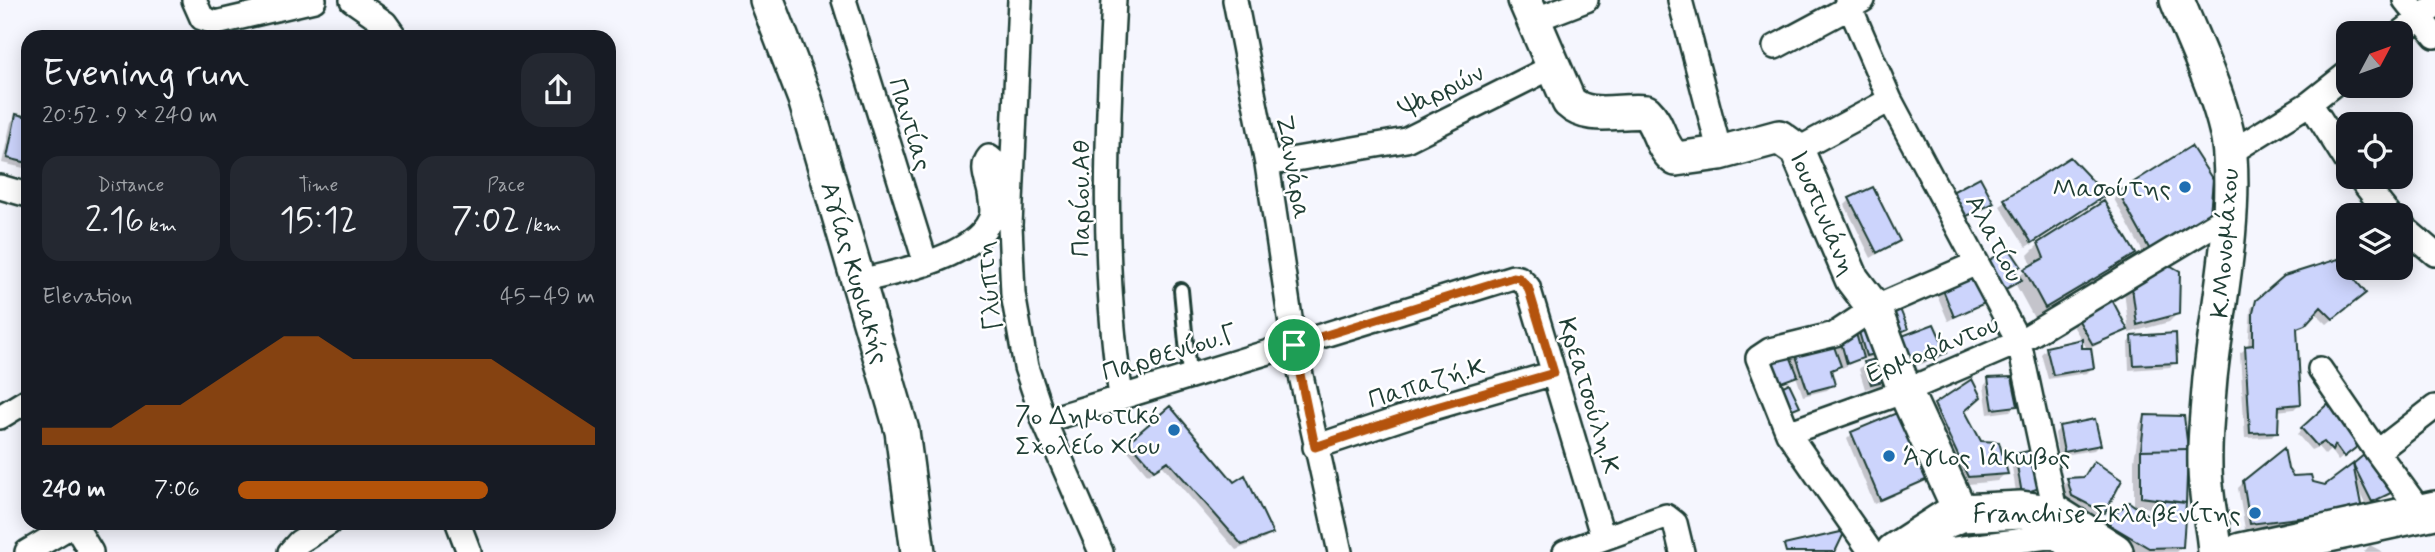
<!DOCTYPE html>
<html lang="en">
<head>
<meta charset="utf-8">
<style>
	:root { --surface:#171b24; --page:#242831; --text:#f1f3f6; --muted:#9ea1a6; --accent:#b45309 }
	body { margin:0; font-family:Mynerve,sans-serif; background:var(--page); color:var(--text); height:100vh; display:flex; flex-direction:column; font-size:26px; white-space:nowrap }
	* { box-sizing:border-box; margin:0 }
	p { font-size:23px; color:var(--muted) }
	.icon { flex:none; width:38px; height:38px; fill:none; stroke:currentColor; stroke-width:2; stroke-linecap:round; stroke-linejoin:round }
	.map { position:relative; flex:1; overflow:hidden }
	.drawer { position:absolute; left:21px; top:30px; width:595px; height:500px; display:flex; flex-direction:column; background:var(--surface); border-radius:21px; box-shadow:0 4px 18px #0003 }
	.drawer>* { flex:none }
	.needle { width:46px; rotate:49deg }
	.tools { position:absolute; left:2336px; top:21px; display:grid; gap:14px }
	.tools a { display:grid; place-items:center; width:77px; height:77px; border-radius:14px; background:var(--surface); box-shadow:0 4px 18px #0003; font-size:35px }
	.pin { position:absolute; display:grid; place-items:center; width:60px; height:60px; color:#fff; margin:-30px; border:4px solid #fff; border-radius:50%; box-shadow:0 2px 7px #0007 }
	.round { display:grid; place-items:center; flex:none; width:74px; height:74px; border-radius:21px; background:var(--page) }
	.head { display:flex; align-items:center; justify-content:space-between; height:119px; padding:0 21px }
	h1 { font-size:38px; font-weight:600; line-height:52px }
	.figures { display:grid; grid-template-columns:repeat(3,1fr); gap:10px; height:119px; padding:7px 21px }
	.figures div { display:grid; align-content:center; border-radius:18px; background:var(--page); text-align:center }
	.figures b { font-size:35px; font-weight:600 }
	.figures small { font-size:19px; font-weight:400 }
	.figures p { font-size:19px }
	.chart { height:196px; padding:14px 21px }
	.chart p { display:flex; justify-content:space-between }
	.chart svg { width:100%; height:126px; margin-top:7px; fill:var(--accent); opacity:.7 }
	ul { padding:0 21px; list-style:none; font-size:23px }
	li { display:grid; grid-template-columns:112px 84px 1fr; align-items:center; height:52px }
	li i { height:18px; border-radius:9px; background:var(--accent) }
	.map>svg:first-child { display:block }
	.shadow { fill:#0003 }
	.building { fill:#ccd4fc; stroke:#1f3d34; stroke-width:2 }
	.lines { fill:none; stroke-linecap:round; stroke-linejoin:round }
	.lane-casing { stroke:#1f3d34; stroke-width:18 }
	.street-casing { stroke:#1f3d34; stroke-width:28 }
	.secondary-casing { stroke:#1f3d34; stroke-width:38 }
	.primary-casing { stroke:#1f3d34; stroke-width:42 }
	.lane { stroke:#fff; stroke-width:12 }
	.street { stroke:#fff; stroke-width:23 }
	.secondary { stroke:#fff; stroke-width:33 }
	.primary { stroke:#fff; stroke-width:37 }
	.route-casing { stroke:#fff; stroke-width:14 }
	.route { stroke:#b45309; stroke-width:9 }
	.poi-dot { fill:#1f6fb2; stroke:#fff; stroke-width:2.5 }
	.labels { text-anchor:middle; stroke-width:5; stroke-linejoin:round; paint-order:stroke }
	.street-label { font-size:26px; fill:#1f3d34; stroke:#fff }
	.poi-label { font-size:26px; fill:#1f3d34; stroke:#fff; text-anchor:end }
</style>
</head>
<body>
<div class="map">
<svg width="2435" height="552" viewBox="0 0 2435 552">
	<rect width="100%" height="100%" fill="#f5f6fe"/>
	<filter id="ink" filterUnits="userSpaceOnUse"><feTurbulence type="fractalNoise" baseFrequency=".0143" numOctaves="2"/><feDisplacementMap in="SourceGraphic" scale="14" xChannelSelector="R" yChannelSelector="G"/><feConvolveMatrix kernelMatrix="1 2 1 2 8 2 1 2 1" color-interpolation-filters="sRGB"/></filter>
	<g filter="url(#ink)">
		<path class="shadow" d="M17,116l11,3v50l-26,-6 9,-41z
			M2070,159l28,41 -72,47 -26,-41z
			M1953,193l39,9 -33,20 -12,-24z
			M2119,193l90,19 -65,42 -30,-55z
			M1850,200l48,41 -27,17 -26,-53z
			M2039,244l94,10 -10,10 -89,54 -18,-33 -20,11 -16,-26 39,-5 -6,6 5,6 14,-11 -4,-11z
			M2132,281l45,33 -8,8 -40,11 -5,-43z
			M1942,287l41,15 -35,19 -12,-29z
			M2358,298l-31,26 -12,-12 -20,19 4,73 -5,5 -17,2 -1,20 -5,6 -26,1 -5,-85 8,-6 3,-39 7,-6z
			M2076,316l50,14 -37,19 4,18 -6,6 -39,6 -7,-25 6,-6 41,2 -18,-29z
			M1858,327l21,24 -5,6 -14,2 -18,9 -2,-4 -10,9 3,12 -6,5 -24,6 -7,-20 -29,14 29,-36 41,-1 -3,-11z
			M2133,338l42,24 -5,5 -41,3 -1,-27z
			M1889,346l56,6 -5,6 -41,13z
			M1865,363l25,16 -6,5 -19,5 -6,-20z
			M1931,365l4,10 -24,11 -1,-14z
			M1989,380l27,25 -6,6 -22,3 -4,-28z
			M2332,402l22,46 -16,13 -8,-11 -5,5 -7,-8 -7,3 -14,-16z
			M1936,405l28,6 16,32 26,30 -9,8 -38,4 -32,-72z
			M1170,409l101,124 -6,6 -29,11 -74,-85 -14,10 -23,-28z
			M2145,417l41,34 -4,95 -6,6h-42l-35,-21 30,-27 18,13 2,-9 -15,-3v-45l6,-37z
			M2060,428l39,17 -5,5 -36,6 -3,-23z
			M1852,434l73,45 -5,5 -46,20 -27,-65z
			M2016,455l24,31 -23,12 -6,-37z
			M2364,456l29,35 -5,5 -22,10 -9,-19 -3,28 -109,14 -7,-41 6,-6 42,-12 6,8 33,8z
			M2094,463l10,49 -6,5 -31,-15 -4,-16 5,-6 14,-1z
			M2344,545l3,7h-23z
			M2370,545l13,7h-19z"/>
		<path class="building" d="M16,114l12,3v46l-21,-5z
			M2191,146l22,34 -3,33 -60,37 -32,-58z
			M2070,157l36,38 -74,48 -28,-44z
			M1980,177l14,26 -29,14 -13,-25z
			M1873,187l27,54 -23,12 -28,-55z
			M2104,201l32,53 -91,54 -21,-39 20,-11 -6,-15z
			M2009,248l12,18 -7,4 8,10 -20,11 -17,-28z
			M2338,259l28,34 -33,26 -12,-12 -16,18 -8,3 4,76 -22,2 -1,26 -28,1 -5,-87 8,-1v-32l3,-13 28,-24z
			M2164,262l16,9 -1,43 -42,11 -6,-45z
			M1970,271l15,32 -31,14 -13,-32z
			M2109,294l19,36 -35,15 -18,-31z
			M1898,304l10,25 -15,6 -9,-25z
			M1872,321l9,31 -15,4 -9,-31z
			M1934,324l13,29 -43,14 -10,-28z
			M1855,330l8,28 -16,6 -8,-29z
			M2176,333l1,30 -43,2 -2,-29z
			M2082,339v9h9l3,20 -41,7 -7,-28z
			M1832,341l9,25 -10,4 4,15 -27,7 -13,-39z
			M1787,348l11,28 -25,9 -13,-28z
			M1884,357l8,22 -21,5 -7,-22z
			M2012,377l6,29 -25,3 -5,-31z
			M1972,379l9,18 -16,14 16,30 18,1 9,32 -40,3 -34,-73z
			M1789,383l11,23 -17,7 -10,-22z
			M2332,400l30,43 -18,14 -9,-12 -3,6 -8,-9 -7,4 -16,-18z
			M1170,406l64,76 11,-7 28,59 -31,11 -74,-84 -14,9 -25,-29z
			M1899,412l29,67 -48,21 -29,-68z
			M2145,415l39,1 4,33 -47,1z
			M2095,419l6,26 -37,7 -5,-26z
			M2284,448l4,21 5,7 18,-1 2,7 12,3 28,-21 9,46 -112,14 -7,-43z
			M2188,449l-2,54 -45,-6v-47z
			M2033,450l9,37 -20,7 -7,-40z
			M2365,454l30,37 -23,11 -19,-38z
			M2094,461l28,19 -17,33 -33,-17 -5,-18 17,-1z
			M2156,500l30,3 -3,44 -34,1 -44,-26 24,-20 24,17z
			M1845,531l-10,21h-49l-2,-7z"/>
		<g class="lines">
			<defs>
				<path id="lane" d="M1181,290l8,84"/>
				<path id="street" d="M194,0l8,18 14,5 98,-23
					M352,0l33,23 10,14
					M844,0l82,264
					M1020,0l-10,225 3,69 13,73 18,54 57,131
					M1114,0c-7,132 -13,264 7,396
					M1235,0l32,164 27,180 46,208
					M1680,0l40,153
					M1847,0l43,100 129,242 37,173
					M2405,0l30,36
					M1534,20l52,-20
					M2401,33l34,-27
					M1775,47l88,-47
					M2310,103l38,60
					M1797,150l93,-50
					M2230,153l80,-50 38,-30
					M1267,164l139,-24 146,-73
					M2359,177l30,38
					M0,187l28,8
					M2401,225l34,29
					M859,281c36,-8 114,-23 131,-61 4,-8 1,-18 0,-27 -2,-12 -10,-26 -1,-36l7,6 8,35
					M2320,369l57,83
					M0,417l28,-17
					M1044,421l469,-144 6,1 9,9 75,251
					M1788,433l117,-42 114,-49 211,-127
					M1315,447l111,-37 128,-37
					M2421,512l-44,-60 58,-45
					M458,523l11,29
					M74,524l17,28
					M27,552l49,-29
					M290,552l9,-10 30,-19
					M1565,552l101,-36 9,7 7,29
					M1871,552l-83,-119 -30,-75 12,-8 65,-16 39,-26 103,-45
					M1932,552l123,-16 19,16"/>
				<g id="secondary">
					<path id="s1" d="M767,0l38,99 97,332 16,121"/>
					<path id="s2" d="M1525,0l44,102c20,19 51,7 77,10 14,13 13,35 30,47l44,-6 59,-16 18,13 55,129 22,29 31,83 56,122"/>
					<path d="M2177,0c17,44 51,111 53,156 5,74 -12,148 -20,222 -3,37 -8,79 -3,116 2,20 7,38 8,58"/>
				</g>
				<path id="primary" d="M1895,552l51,-33 15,-6 60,-3 35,5 58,37
					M2241,552l194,-42"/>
			</defs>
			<use href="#lane" class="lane-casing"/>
			<use href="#street" class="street-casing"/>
			<use href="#secondary" class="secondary-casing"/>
			<use href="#primary" class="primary-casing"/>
			<use href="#lane" class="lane"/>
			<use href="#street" class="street"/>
			<use href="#secondary" class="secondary"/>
			<use href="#primary" class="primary"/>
		</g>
	</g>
	<g class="lines" filter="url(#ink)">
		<defs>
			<path id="route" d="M1513,277l6,1 9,9 26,86 -128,37 -111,37 -21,-102z"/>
		</defs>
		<use href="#route" class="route-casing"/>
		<use href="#route" class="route"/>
	</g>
	<g class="poi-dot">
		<circle cx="2185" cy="187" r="7"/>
		<circle cx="1174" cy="430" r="7"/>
		<circle cx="1889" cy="456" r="7"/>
		<circle cx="2255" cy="513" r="7"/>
	</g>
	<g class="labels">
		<g class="street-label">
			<text transform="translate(1441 90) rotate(-26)" y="9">Ψαρρών</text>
			<text transform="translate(911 124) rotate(73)" y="9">Παντίας</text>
			<text transform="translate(1294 167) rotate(80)" y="9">Ζαννάρα</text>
			<text transform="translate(1080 198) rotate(-90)" y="9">Παρίου.Αθ</text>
			<text dy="9" stroke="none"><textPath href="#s2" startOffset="443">Ιουστινιάνη</textPath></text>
			<text transform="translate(1995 238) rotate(62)" y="9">Αλατίου</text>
			<text transform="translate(2224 243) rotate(-86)" y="9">Κ.Μονομάχου</text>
			<text dy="9" stroke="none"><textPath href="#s1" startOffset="287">Αγίας Κυριακής</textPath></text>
			<text transform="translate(988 286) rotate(-96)" y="9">Γλύπτη</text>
			<text transform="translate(1932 348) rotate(-22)" y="9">Ερμοφάντου</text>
			<text transform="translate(1169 352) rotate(-17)" y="9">Παρθενίου.Γ</text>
			<text transform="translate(1426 382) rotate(-17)" y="9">Παπαζή.Κ</text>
			<text transform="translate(1590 395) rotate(73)" y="9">Κρεατσούλη.Κ</text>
		</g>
		<g class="poi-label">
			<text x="2171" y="196">Μασούτης</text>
			<text x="1160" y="424">7ο Δημοτικό<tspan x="1160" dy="30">Σχολείο Χίου</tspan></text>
			<text x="1903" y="465" text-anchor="start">Άγιος Ιάκωβος</text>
			<text x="2241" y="522">Franchise Σκλαβενίτης</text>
		</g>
	</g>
</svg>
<div class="tools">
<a><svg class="needle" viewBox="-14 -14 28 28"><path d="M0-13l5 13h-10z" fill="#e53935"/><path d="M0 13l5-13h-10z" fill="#9ea1a6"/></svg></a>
<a><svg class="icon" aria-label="locate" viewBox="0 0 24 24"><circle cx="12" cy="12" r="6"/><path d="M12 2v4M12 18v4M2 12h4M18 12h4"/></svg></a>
<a><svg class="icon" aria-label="layers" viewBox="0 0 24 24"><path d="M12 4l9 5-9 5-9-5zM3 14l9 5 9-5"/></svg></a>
</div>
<div class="pin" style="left:1294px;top:345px;background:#1e9e55"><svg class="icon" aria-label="arrive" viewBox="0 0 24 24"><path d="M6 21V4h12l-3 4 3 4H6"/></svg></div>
<section class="drawer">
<div class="head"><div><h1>Evening run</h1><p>20:52 · 9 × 240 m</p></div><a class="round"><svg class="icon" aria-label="share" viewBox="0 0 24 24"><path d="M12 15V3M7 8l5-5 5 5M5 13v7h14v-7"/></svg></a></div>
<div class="figures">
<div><p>Distance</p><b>2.16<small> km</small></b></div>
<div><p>Time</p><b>15:12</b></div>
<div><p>Pace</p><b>7:02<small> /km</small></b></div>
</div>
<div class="chart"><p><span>Elevation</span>45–49 m</p>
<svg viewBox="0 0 160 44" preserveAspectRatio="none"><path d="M0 44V38L10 38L20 38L30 30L40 30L50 22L60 14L70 6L80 6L90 14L100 14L110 14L120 14L130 14L140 22L150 30L160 38V44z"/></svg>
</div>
<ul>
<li><b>240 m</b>7:06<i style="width:70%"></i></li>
</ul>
</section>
</div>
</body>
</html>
